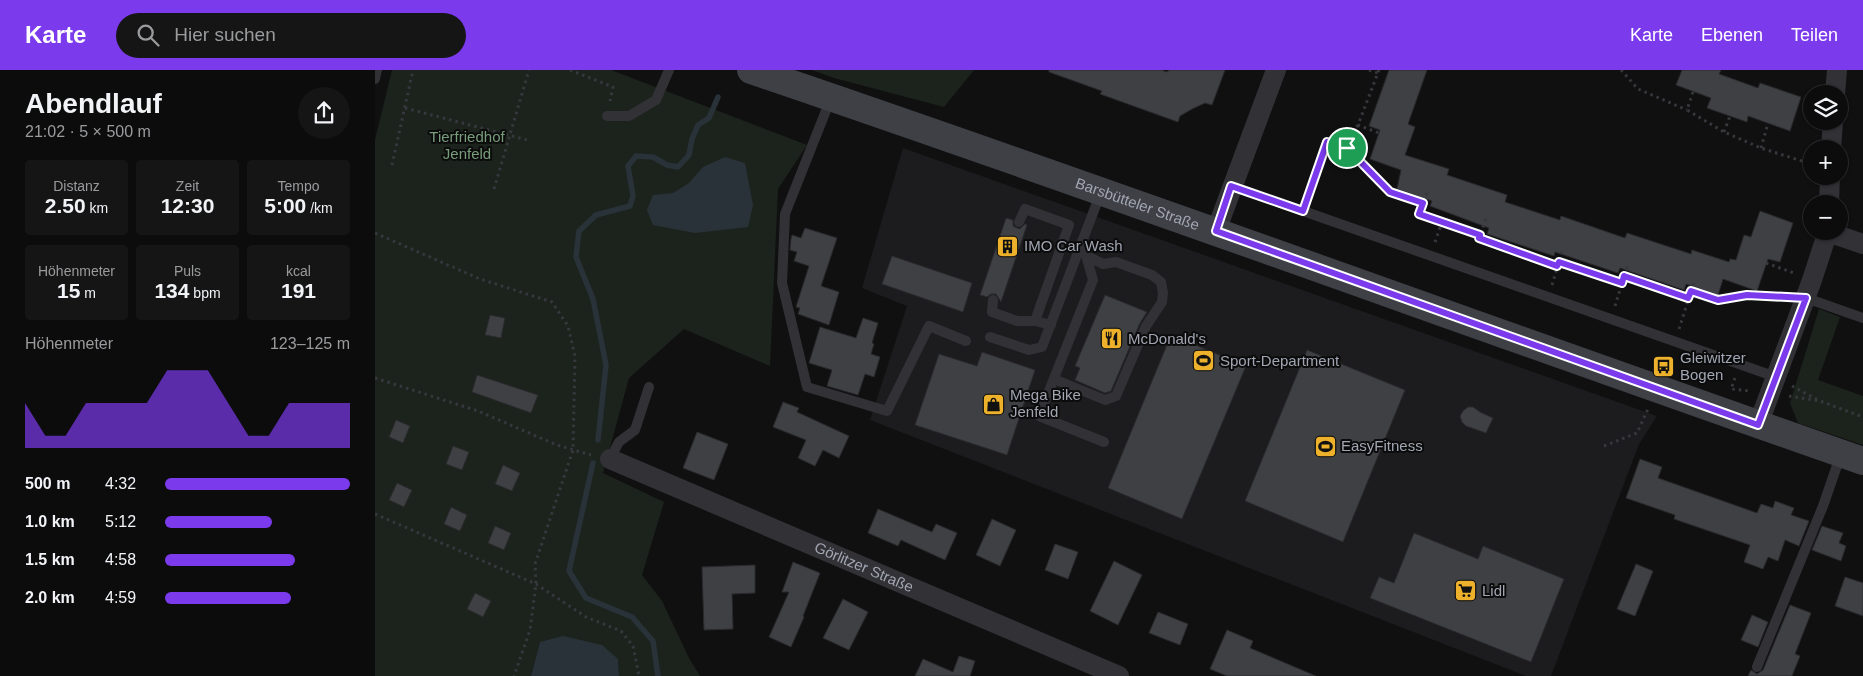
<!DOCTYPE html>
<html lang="de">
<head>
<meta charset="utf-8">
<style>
	:root { --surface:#0c0c0d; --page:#151516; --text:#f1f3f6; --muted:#9a9b9d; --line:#2c2c2e; --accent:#7c3aed }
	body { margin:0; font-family:Arial,sans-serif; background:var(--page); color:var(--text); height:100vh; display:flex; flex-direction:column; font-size:19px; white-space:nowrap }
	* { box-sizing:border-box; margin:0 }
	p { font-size:16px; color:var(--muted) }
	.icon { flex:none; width:28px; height:28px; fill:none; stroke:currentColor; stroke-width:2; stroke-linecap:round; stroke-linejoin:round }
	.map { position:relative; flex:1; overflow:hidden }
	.sheet { display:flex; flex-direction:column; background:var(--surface); width:375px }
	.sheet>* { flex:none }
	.controls { position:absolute; left:1428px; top:15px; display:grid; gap:10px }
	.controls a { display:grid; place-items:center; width:45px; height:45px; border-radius:50%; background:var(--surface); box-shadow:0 1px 4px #0004,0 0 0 1px var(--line); font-size:25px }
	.pin { position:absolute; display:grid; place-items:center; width:42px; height:42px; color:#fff; margin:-21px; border:2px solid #fff; border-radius:50%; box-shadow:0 1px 5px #0007 }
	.round { display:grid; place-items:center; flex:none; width:52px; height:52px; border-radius:26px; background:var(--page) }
	.headline { display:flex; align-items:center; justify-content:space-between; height:85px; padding:0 25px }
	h1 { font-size:28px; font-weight:700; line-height:38px }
	.metrics { display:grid; grid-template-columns:repeat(3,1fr); gap:8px; height:85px; padding:5px 25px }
	.metrics div { display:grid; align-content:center; border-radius:5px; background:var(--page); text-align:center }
	.metrics b { font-size:21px; font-weight:700 }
	.metrics small { font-size:14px; font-weight:400 }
	.metrics p { font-size:14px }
	.chart { height:140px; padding:10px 25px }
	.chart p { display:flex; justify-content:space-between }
	.chart svg { width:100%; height:90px; margin-top:5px; fill:var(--accent); opacity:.7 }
	ul { padding:0 25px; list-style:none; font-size:16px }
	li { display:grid; grid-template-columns:80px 60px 1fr; align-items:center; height:38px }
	li i { height:12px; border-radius:6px; background:var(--accent) }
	header { display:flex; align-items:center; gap:30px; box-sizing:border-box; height:70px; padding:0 25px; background:var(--accent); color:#fff }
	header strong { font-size:24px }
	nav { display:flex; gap:28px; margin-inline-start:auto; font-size:18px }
	.search { width:350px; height:45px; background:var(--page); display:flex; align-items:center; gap:12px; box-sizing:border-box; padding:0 18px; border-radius:28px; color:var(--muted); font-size:19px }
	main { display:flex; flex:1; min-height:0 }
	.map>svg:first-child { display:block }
	.built { fill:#1c1c1e }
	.green { fill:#1c231d }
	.water { fill:#2a3239 }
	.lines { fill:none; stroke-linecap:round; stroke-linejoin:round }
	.stream { stroke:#2a3239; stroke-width:5.5 }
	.building { fill:#3f4044; stroke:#2a2a2d }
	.path { stroke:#37383d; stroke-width:3; stroke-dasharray:2.5 4; stroke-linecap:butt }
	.lane { stroke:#313136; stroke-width:10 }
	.street { stroke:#313136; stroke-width:20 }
	.secondary { stroke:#3f4046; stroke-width:28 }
	.route-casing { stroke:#fff; stroke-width:10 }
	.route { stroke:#7c3aed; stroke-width:6 }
	.labels { text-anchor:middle; stroke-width:4; stroke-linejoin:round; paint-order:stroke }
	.park-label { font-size:15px; fill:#789d7b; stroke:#0b0b0c }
	.street-label { font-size:15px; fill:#a1a6b2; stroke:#0b0b0c }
	.poi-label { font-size:15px; fill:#a1a6b2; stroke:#0b0b0c; text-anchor:start }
</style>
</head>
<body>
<header>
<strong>Karte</strong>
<div class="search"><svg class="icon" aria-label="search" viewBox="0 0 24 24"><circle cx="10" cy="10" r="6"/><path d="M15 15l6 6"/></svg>Hier suchen</div>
<nav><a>Karte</a><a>Ebenen</a><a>Teilen</a></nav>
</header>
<main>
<section class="sheet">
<div class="headline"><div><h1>Abendlauf</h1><p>21:02 · 5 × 500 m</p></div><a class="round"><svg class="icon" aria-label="share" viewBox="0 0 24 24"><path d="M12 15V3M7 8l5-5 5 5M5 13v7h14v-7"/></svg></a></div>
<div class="metrics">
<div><p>Distanz</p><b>2.50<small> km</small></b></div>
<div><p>Zeit</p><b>12:30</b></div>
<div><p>Tempo</p><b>5:00<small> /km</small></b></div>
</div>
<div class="metrics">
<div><p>Höhenmeter</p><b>15<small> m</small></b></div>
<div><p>Puls</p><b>134<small> bpm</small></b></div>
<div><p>kcal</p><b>191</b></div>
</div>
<div class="chart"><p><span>Höhenmeter</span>123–125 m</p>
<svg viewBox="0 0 160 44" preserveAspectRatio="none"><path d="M0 44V22L10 38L20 38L30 22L40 22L50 22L60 22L70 6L80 6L90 6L100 22L110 38L120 38L130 22L140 22L150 22L160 22V44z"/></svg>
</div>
<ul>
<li><b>500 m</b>4:32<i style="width:100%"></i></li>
<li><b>1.0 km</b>5:12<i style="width:58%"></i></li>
<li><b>1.5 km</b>4:58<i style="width:70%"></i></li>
<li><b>2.0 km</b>4:59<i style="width:68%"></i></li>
</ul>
</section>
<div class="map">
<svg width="1488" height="606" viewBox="0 0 1488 606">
	<rect width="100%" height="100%" fill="#101011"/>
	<path class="built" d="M528,78l754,268 -18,28 -88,232h-25l-656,-256 37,-114 -45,-18z"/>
	<path class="green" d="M17,0h219l196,75 -29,44 -8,177 -86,-37 -55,49 -26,95 61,29 -22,73 20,26 27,57 11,18h-81l-1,-17 -78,-17 -9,34h-156v-536z
		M437,0h162l-30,37 -110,-29z
		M1444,239l21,8 -22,63 45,16v49l-65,-22 -8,-20z"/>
	<path class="water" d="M350,87l20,6 8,42 -5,22 -53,6 -42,-8 -6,-15 6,-15 20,-2 16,-10 14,-16z
		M188,566l39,9 16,14 1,17h-88l9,-34z"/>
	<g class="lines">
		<path class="stream" d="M223,370l8,-75 -13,-66 -17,-42 3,-26 17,-16 34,-9 3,-10 -5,-30 8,-10 17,1 14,8 11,2 11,-12 3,-16 6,-14 11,-7 9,-21
			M218,393l-24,108 17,27 46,19 21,24 5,35"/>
	</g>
	<path class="building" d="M674,0h113l4,2 4,-2h55l-13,35 -7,-2 -13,6 -12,7 -2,6 -78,-28 2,-3 -53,-19z
		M1014,0h38l-19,54 7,3 -10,28 44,14 -2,6 60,20 -2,7 55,18 1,-4 64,22 2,-5 64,21 1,-4 37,12 1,-3 6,1 8,-25 7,2 9,-26 33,12 -13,39 -12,-3 -11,32 -34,-12 -5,16 -32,-11 -2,6 -64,-22 -2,5 -63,-21 -1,4 -67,-22 2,-6 -59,-22 2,-5 -35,-12 4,-19 -31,-11 10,-29 -11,-4z
		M1307,0h39l-2,4 39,14 2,-5 41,14 -11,34 -42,-15 -1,6 -40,-14 4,-10 -35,-13z
		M631,148l7,2v6l4,2 3,1 5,-5 2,1 -26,77 -5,-8h-5l-4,3 -7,-2z
		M430,158l32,10 -16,48 18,6 -10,33 -31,-11 2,-6 -4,-1 13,-41 -15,-5 3,-9 -7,-2 1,-11 1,-4 9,3z
		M517,186l80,27 -9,29 -81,-28z
		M730,225l42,17 -7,11 -29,68 -6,2 -30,-13 5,-12 -5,-2z
		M115,245l15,3 -4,20 -16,-3z
		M488,248l15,5 -6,20 2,1 -3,10 9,3 -6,20 -9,-3 -7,21 -31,-9 5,-16 -23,-7 11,-36 36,11z
		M796,265l75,31 -64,153 -74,-31z
		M932,280l98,40 -62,152 -98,-41z
		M607,282l53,18 -28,85 -92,-30 24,-71 38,12z
		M102,305l61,20 -7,18 -59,-21z
		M408,332l16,6 -2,4 52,24 -10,22 -16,-8 -8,16 -17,-8 8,-18 -33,-13z
		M1093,337h5l7,5 13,6 -7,15 -20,-7 -4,-4 -2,-6 3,-5z
		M21,350l14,6 -7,17 -14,-6z
		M322,362l31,12 -14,36 -31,-12z
		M78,376l16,6 -7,18 -16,-6z
		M1265,389l22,8 -4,11 99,35 4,-9 12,4 2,-7 19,7 -3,7 18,6 -10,25 -14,-6 -7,21 -10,-4 -5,12 -19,-7 6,-17 -76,-26 1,-4 -49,-17z
		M128,395l17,8 -8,18 -17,-7z
		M22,413l15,7 -8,17 -15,-7z
		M76,437l16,8 -7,16 -16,-7z
		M503,439l54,23 4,-8 21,9 -12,27 -44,-20 -3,6 -30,-13z
		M617,449l24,11 -16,36 -24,-11z
		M120,456l16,7 -7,17 -16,-7z
		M1447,456l21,7 -4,10 7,3 -5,15 -29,-11z
		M1039,463l64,26 5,-13 81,33 -33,83 -161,-64 9,-21 15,6z
		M680,474l23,8 -10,27 -23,-9z
		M739,491l28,14 -24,50 -28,-14z
		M418,492l27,11 -17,43 1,1 -13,30 -22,-10 20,-45h-7z
		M1261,494l17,7 -18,45 -18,-7z
		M380,495v28l-23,1 1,35 -29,1 -2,-63z
		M1470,507l18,6v33l-28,-10z
		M100,523l16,8 -8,16 -16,-8z
		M468,529l25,13 -19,38 -26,-12z
		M1415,535l21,8 -16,41 5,2 -8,20h-44l3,-6 6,4 6,-4z
		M783,542l30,12 -8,21 -31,-12z
		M1377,545l16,7 -10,25 -17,-7z
		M852,560l26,11 -3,7 66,28h-89l-17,-7z
		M584,586l16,5 -5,15h-55l8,-17 30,13z"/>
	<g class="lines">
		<path class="path" d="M195,0l43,17 -3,14
			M994,0l9,3
			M1004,0l-21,55 21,8
			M1246,0l17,19 49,21
			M1318,22l-6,18 37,22 37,16 50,16
			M30,38l126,33
			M983,55l-11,23 43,43 33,12
			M1349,62l6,-16
			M1386,78l7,-25
			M17,95l21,-95
			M119,119l35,-119
			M1052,123l-8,20 23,9
			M932,129l20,-57 20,6
			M1111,149l-7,19 79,28
			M0,163l105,46 72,23 16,24 7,30 -2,94 -38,114 1,20 -6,46 -16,46
			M1060,172l7,-20 38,13
			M1184,192l63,21
			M1391,193l28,10
			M1249,206l64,22
			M1177,215l11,-37
			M1316,221l27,9 29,-5 38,2
			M1240,236l13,-42
			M1304,259l15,-47
			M0,308l103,33 79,34 34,10
			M1360,308l-4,11 20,2
			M1417,316l26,14
			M1414,326l31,5 43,16
			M1229,376l33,-13 11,-24
			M0,444l161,70 50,33 35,14 12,15 6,30"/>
		<path class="lane" d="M0,9l2,-9
			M456,28l-46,116 -3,69 25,104 80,24 42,-85 37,15
			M232,46h22l27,-16 13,-30
			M857,116l544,191
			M644,152l6,-13 44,16 -34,96
			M707,171l11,39 -54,136 65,26
			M1431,228l57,20
			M618,230l-1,12 25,9h18l16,4
			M615,267l39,13 13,-3 59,-155
			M679,309l51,21 11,-4 30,-70 16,-24 1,-9 -2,-11 -9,-7 -36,-13 -13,2 -16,-8
			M235,389l9,-17 16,-12 14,-43
			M1382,597l66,-161 18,-52"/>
		<g class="street">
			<path d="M1460,24l2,-24"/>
			<path d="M1456,79l2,-28"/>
			<path d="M1454,134l1,-28"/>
			<path d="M841,161l60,-161"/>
			<path d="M1453,162l35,12"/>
			<path d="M1383,355l54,-145 16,-49"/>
			<path id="s1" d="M235,389l509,217"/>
		</g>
		<path class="secondary" id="s2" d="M376,0c372,126 741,262 1112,391"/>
	</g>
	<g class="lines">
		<defs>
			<path id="route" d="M952,72l20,6 43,44 33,11 -4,11 61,21 -1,3 78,28 2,-4 63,21 2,-7 64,22 3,-7 27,9 29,-5 59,3 -48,127 -542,-194 15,-45 72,25z"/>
		</defs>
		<use href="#route" class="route-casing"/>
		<use href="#route" class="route"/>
	</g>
	<defs>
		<symbol id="building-square" viewBox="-11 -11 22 22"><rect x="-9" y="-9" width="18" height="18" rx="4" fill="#edb12b" stroke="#0b0b0c"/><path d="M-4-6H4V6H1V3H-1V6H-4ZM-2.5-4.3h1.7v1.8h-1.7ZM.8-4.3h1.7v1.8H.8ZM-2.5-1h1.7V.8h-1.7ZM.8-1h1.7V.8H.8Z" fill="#111"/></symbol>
		<symbol id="restaurant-square" viewBox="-11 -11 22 22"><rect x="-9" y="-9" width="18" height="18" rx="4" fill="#edb12b" stroke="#0b0b0c"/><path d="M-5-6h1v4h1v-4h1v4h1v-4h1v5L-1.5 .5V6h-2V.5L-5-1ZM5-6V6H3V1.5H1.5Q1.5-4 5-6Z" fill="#111"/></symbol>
		<symbol id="stadium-square" viewBox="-11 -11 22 22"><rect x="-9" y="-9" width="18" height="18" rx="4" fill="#edb12b" stroke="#0b0b0c"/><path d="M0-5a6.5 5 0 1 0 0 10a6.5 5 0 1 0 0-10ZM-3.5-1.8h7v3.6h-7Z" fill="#111"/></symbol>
		<symbol id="bus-square" viewBox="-11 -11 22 22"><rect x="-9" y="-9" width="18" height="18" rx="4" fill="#edb12b" stroke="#0b0b0c"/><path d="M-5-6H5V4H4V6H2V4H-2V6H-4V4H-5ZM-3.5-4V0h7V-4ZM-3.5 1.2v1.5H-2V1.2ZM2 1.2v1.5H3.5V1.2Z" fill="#111"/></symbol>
		<symbol id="shop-square" viewBox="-11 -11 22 22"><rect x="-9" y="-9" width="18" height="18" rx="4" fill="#edb12b" stroke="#0b0b0c"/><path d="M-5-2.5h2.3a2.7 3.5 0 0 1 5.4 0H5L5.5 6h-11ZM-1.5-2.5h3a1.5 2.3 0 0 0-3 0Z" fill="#111"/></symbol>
		<symbol id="supermarket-square" viewBox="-11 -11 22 22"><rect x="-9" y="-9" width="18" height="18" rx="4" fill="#edb12b" stroke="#0b0b0c"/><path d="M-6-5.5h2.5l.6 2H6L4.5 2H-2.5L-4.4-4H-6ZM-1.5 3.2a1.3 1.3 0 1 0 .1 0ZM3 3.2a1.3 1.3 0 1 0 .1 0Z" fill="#111"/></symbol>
	</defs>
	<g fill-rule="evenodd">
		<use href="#building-square" x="620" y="164" width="25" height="25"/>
		<use href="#restaurant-square" x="724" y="256" width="25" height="25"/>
		<use href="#stadium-square" x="816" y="278" width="25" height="25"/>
		<use href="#bus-square" x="1276" y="284" width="25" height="25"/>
		<use href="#shop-square" x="606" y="322" width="25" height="25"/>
		<use href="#stadium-square" x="938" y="364" width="25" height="25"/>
		<use href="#supermarket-square" x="1078" y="508" width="25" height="25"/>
	</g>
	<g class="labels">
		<g class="park-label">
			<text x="92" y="72">Tierfriedhof<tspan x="92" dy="17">Jenfeld</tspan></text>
		</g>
		<g class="street-label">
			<text dy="5" stroke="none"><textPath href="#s2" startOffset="409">Barsbütteler Straße</textPath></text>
			<text dy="5" stroke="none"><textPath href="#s1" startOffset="276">Görlitzer Straße</textPath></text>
		</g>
		<g class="poi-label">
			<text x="649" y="181">IMO Car Wash</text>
			<text x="753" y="274">McDonald's</text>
			<text x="1305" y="293">Gleiwitzer<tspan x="1305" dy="17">Bogen</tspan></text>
			<text x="845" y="296">Sport-Department</text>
			<text x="635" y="330">Mega Bike<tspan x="635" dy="17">Jenfeld</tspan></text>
			<text x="966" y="381">EasyFitness</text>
			<text x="1107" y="526">Lidl</text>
		</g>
	</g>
</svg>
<div class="controls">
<a><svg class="icon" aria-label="layers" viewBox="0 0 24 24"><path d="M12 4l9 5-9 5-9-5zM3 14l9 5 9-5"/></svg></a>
<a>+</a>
<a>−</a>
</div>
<div class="pin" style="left:972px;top:78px;background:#1e9e55"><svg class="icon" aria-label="arrive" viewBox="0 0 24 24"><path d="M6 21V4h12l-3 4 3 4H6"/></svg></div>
</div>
</main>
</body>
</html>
